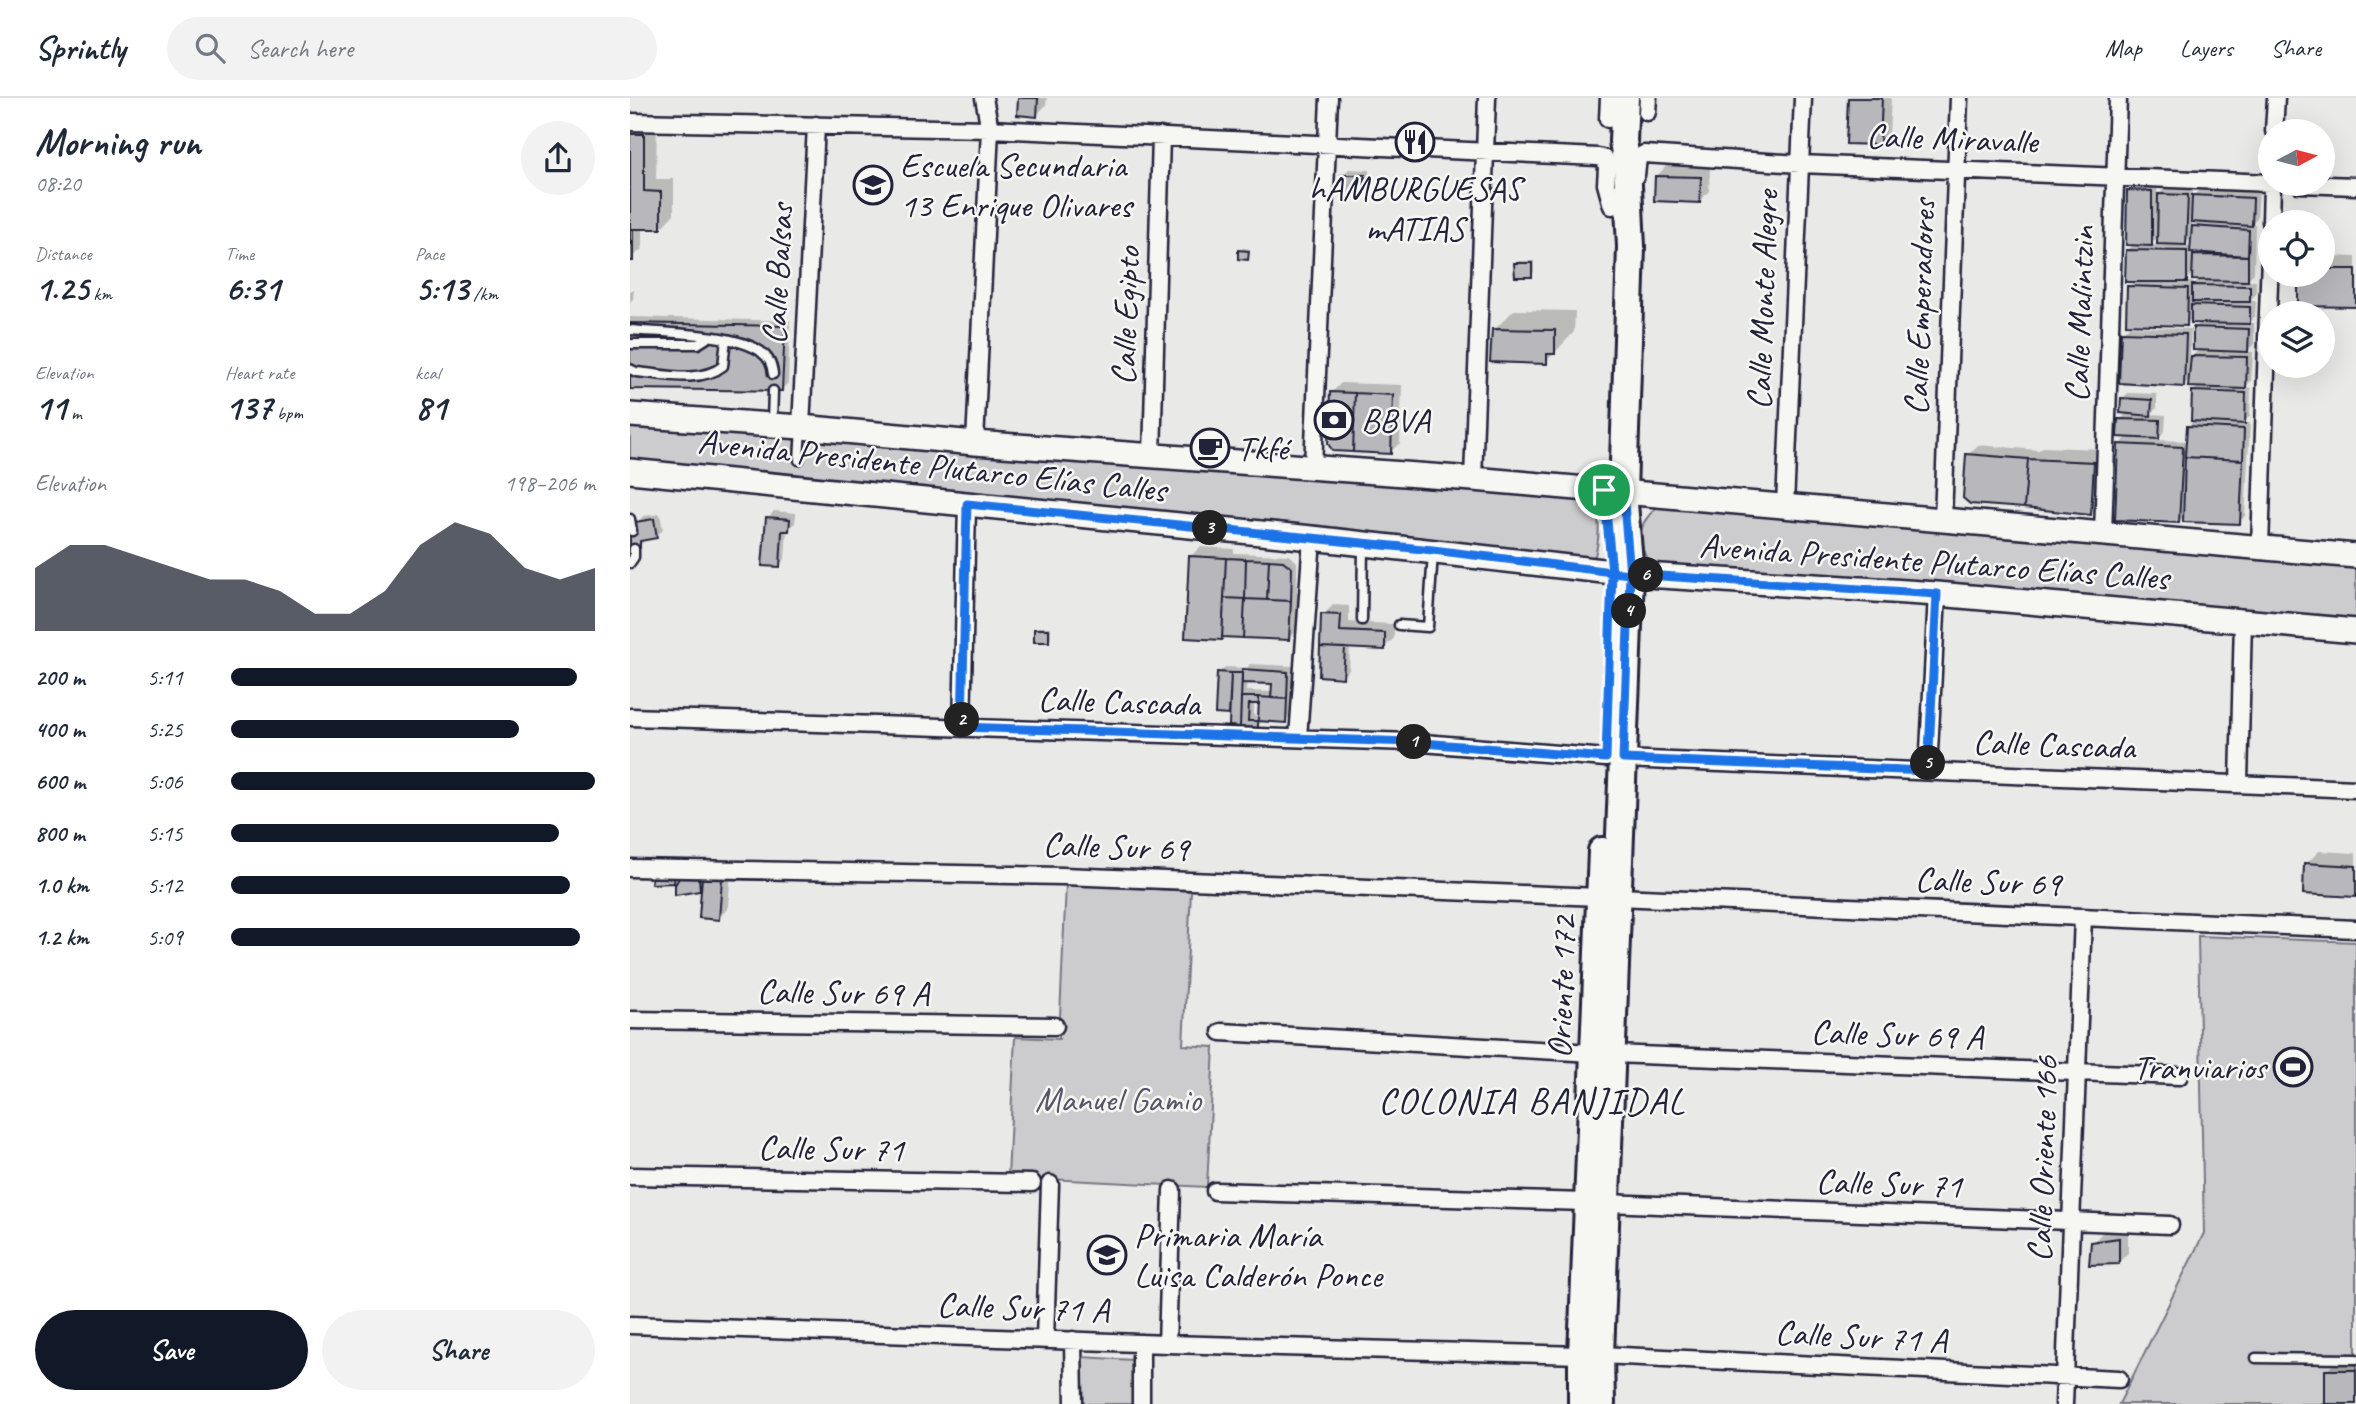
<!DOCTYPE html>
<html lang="en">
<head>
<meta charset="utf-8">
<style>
	:root { --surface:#fff; --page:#f2f2f3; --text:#1f2937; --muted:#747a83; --line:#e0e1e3; --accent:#111827 }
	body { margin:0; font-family:Caveat,sans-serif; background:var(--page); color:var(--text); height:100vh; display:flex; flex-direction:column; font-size:26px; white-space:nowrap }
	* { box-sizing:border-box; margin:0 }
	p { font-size:23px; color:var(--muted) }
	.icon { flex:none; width:38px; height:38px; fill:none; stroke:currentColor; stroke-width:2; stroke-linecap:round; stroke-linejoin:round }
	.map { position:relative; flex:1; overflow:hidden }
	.panel { display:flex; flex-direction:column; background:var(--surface); width:630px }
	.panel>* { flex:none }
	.needle { width:46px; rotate:83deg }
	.controls { position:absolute; left:1628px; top:21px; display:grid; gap:14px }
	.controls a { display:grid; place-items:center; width:77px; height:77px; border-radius:50%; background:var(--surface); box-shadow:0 7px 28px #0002; font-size:35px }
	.pin { position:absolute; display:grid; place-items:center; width:60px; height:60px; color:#fff; margin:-30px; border:4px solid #fff; border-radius:50%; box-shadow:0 2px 7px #0007 }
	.km { position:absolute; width:35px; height:35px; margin:-18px; border-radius:50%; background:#222; color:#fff; font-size:19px; line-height:35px; text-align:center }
	.round { display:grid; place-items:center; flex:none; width:74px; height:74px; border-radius:37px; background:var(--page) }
	.head { display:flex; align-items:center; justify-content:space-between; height:119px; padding:0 35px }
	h1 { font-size:38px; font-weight:700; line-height:52px }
	.stats { display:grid; grid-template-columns:repeat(3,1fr); gap:10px; height:119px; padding:7px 35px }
	.stats div { display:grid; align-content:center }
	.stats b { font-size:35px; font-weight:700 }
	.stats small { font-size:19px; font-weight:400 }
	.stats p { font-size:19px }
	.chart { height:196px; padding:14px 35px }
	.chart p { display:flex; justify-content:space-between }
	.chart svg { width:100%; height:126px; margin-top:7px; fill:var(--accent); opacity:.7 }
	.primary-button { display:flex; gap:14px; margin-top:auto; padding:14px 35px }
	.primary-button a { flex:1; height:80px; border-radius:42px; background:var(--accent); color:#fff; font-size:28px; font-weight:700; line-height:80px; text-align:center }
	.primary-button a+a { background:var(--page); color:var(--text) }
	ul { padding:0 35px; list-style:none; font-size:23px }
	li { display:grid; grid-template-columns:112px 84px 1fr; align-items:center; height:52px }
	li i { height:18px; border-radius:9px; background:var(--accent) }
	header { display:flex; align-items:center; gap:42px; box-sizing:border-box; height:98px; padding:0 35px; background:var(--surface); border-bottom:2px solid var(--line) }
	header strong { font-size:33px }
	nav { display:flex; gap:38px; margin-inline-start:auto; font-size:24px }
	.search { width:490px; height:63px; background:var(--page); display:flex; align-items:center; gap:18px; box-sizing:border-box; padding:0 24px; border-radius:38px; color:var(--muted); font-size:26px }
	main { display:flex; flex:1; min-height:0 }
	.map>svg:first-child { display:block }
	.green { fill:#ccccce; stroke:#777784; stroke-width:2 }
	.shadow { fill:#0003; fill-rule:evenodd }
	.building { fill:#b8b8bc; stroke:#22223b; stroke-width:2 }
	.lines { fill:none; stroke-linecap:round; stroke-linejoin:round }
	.lane-casing { stroke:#22223b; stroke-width:13 }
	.street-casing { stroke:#22223b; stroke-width:21 }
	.secondary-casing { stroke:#22223b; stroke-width:28 }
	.primary-casing { stroke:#22223b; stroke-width:32 }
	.lane { stroke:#f6f6f2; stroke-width:8 }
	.street { stroke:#f6f6f2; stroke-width:16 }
	.secondary { stroke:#f6f6f2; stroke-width:23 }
	.primary { stroke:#f6f6f2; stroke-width:26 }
	.route-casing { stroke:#fff; stroke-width:14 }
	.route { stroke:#1a73e8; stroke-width:9 }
	.labels { text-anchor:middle; stroke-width:5; stroke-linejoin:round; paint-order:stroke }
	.street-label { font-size:35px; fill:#22223b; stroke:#f6f6f2 }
	.poi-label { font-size:35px; fill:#22223b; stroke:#f6f6f2; text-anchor:start }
	.park-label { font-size:35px; fill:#555567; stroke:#f6f6f2 }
	.neighbourhood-label { font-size:37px; letter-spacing:2px; fill:#22223b; stroke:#f6f6f2 }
</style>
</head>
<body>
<header>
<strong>Sprintly</strong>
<div class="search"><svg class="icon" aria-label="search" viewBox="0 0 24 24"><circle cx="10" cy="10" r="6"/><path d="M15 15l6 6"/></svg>Search here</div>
<nav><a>Map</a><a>Layers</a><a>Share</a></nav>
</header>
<main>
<section class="panel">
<div class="head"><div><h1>Morning run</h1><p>08:20</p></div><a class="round"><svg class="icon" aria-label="share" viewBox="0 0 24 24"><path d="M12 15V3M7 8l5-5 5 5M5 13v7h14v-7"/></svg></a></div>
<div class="stats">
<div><p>Distance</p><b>1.25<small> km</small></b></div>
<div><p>Time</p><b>6:31</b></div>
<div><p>Pace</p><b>5:13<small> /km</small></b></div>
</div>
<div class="stats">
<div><p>Elevation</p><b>11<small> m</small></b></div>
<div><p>Heart rate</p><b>137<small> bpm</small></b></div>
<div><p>kcal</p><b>81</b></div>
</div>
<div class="chart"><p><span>Elevation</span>198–206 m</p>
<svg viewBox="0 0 160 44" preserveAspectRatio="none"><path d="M0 44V22L10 14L20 14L30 18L40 22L50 26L60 26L70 30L80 38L90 38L100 30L110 14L120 6L130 10L140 22L150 26L160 22V44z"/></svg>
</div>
<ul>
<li><b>200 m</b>5:11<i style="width:95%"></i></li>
<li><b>400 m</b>5:25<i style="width:79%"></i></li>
<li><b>600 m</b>5:06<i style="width:100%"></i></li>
<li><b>800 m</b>5:15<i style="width:90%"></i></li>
<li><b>1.0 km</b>5:12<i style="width:93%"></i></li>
<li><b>1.2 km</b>5:09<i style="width:96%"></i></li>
</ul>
<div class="primary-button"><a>Save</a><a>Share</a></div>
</section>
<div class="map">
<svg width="1726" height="1306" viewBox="0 0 1726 1306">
	<rect width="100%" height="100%" fill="#e9e9e7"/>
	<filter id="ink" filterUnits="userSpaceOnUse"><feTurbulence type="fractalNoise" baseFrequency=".0143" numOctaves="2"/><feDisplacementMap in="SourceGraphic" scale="14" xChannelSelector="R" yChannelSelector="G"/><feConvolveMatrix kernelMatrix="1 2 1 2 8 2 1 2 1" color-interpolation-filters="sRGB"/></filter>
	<g filter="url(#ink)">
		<path class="green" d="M0,325l965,76c5,19 5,38 0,57l-11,4 -954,-94z
			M1030,404l696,59v64l-705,-62c-9,-8 -13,-27 -8,-38 3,-9 12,-14 17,-23z
			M436,786l125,7 -8,154 31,2 -7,140 -199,-10 7,-140 44,2z
			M1568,838l158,6v462h-237l85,-171z
			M451,1259l52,3 1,44h-53z"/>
		<path class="shadow" d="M390,0h27l-1,7 -9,10z
			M1219,0h42l-2,36 -10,10z
			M27,23l-1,58h18v35l-13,14h-19v21l-12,10v-137z
			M1036,68l44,2 -1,23 -9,10 -43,-25z
			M719,71l21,1 -1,17 -6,7 -20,-19z
			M1505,87h23l-1,11 8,-8 28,1v7l7,-7 59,4 -2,25 -6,6h4l-1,49 -7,7h9v14l-7,7h7l-1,15 -6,7h5v21l-8,8h7l-2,29 -6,6 6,1 -1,28 -7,7h7l-5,93 -6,6 -54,-7 -6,6 -59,-76 8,-9 -8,-16 8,-8 -6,-13 6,-6 29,1v14l-7,6 16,1 -1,16 -9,9 32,1v-15l7,-6 -2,-28 6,-6 -8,-8 -8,7 -60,-53 6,-6 62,3 -1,29 10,-9 -5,-21 7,-7 -9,-4 -7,7 -58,-37 7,-6 -8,-30 8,-7 -6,-53zM1562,122l8,1 -8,7zM1528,138v9h-8zM1563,138l-1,10h-8zM1564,175l7,5 -8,8v-4h-9z
			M613,150l7,1 -2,9 -8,-7z
			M1692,158l34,1v48h-56v-30h22z
			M889,163h15v11l-3,3 -15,-11z
			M0,192h4l-1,9 -3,3z
			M884,212l61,1 -1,21 -28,30 -52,-32z
			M0,219l160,4 -2,62 -6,6 -152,-2z
			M711,285l61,2 -2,58 -10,9 -59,-59z
			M1348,347l61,5 4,-3 64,2 -3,51 -13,13 -123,-58z
			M144,413l22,2 -1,10 -8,6 -2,30 -6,6 -11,-47z
			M30,416l3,16 -7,6 -10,2 -6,8 -10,2v-21l7,-1v-3l6,-7z
			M570,449l34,2v4l55,2 8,7v30h3l-1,37 -10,9 -99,-81z
			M703,507l16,1v16l45,2v14l-10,10 -34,-2 -1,24 -6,6 -20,-61z
			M408,529h13v11l-3,2 -12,-11z
			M620,566l43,2 -2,49 -6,6 -21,-1 -7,6 -26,-13 -14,-1 2,-39 6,-6 22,1zM617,583l27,1 -1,10 -27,-1zM624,605h7l-1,13h-6z
			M1689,753l37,2v42l-50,-31z
			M58,772h43l-3,38 -9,10 -16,-33 -4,4z
			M1498,1131v24l-9,9 -26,-20 10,-10z
			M1707,1263h19v43h-30l1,-34z"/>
		<path class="building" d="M388,0h20l-1,19 -20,-2z
			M1218,0h34l-2,47 -34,-1z
			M0,36h14v57l17,1v37h-31z
			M711,77h24l-1,20h-23z
			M1025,78l46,1 -1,26 -46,-2z
			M1497,92l25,1v55l-26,-1z
			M1528,96l30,1 -2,50 -29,-1z
			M1562,97l61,3 -1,28 -61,-4z
			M1562,128l57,4 -1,26 -58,-4z
			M0,131h3v32h-3z
			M608,152l11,1 -1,9 -10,-1z
			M1496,152l61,1v31h-62z
			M1563,157l55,1v25l-56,-1z
			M884,165h18v14h-17z
			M1692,171h34v38l-58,-1v-31h24z
			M1562,187l58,1v16h-58z
			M1497,188l61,2 -1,38 -61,-2z
			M1561,207l59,2v17l-59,-1z
			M0,225l155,3 -3,65 -152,-2z
			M1563,229l56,2 -1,23 -55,-2z
			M862,231l63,1v24h-8v10l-57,-2z
			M1491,234l65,2 -2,53 -65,-4z
			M1561,258l56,1 -1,32 -58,-2z
			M1562,293l54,2 -1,31 -54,-3z
			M700,294l25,1 -2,59 -20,-1 -5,-7z
			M725,295l38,2 -2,59 -38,-2z
			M1491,300l31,2 -1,16 -31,-3z
			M1488,321l42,1 -1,19 -42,-2z
			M1557,328l57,3 -1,31 -58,-3z
			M1488,346l65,3 -4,76 -64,-3z
			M1336,356l62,5 -4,49 -54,-4 -7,-6z
			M1555,359l58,3 -3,64 -57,-2z
			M1398,361l66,3 -3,53 -67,-7z
			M136,419l24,2 -1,12h-7l-2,36 -18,-1z
			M24,421l3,19 -17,3v7l-10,2v-19l6,-1 -1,-8z
			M559,458l37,2 -4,82 -37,-2z
			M596,460l20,1 -1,40 -21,-1z
			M616,461l23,1 -2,40 -22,-1z
			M639,462l14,1 9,7 -1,33 -24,-1z
			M594,500l21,1 -2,39 -21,-1z
			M615,501l46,2 -2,39 -46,-2z
			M691,516l20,1 -1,16 45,2v17l-65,-3z
			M404,531h15v13h-15z
			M690,549l25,1 -2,30 -24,-2z
			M612,571l46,3 -1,27 -16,-1 1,-14 -30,-1z
			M587,574l14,1 -2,42 -14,-1z
			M601,575h11l-2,54 -11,-1z
			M611,599h18v7h-10l-1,17h10v7l-18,-1z
			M629,599l28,2 -1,24 -28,-2z
			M1674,765l52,3v31l-53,-3z
			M22,776h23l-1,9 -23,1z
			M50,778l19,1 1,14 -25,4v-10z
			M72,779l20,2 -3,41 -20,-2z
			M1489,1140v26l-30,1 2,-23z
			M1695,1272h31v34h-31z"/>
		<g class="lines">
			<defs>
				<path id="lane" d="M0,232c33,3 104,3 130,21 9,7 12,13 13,23
					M0,246h68l11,-7
					M0,271l6,3c27,2 64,12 87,-6l3,-27
					M142,324l1,-31
					M169,362l2,-32
					M0,421l2,12
					M0,465l4,-6v-8
					M732,522l1,-74
					M769,527l29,2 5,-74
					M1626,1260l100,1"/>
				<path id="street" d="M1017,14l1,-14
					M978,21l1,-21
					M0,24l360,7 608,28 7,2 2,8 -1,17 6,22
					M1644,33l2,-33
					M1006,77l2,-17 6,-4 156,10 470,19
					M1669,86l57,2
					M1641,124l1,-38
					M171,329l15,-302
					M345,345l15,-314 -6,-31
					M522,358l9,-320
					M683,369l16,-369
					M843,381l14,-381
					M1155,407l18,-407
					M1313,421l16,-421
					M1473,435l15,-435
					M1630,449l10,-292
					M0,619l781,25 195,16
					M332,630l5,-224
					M668,640l14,-200
					M993,661l733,30
					M1298,673l9,-177
					M1609,685l4,-163
					M0,770l433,8 537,21
					M988,799l738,32
					M0,922l425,6
					M591,934l372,21
					M983,956l566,22
					M0,1078l402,7
					M585,1093l372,11
					M976,1105l564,22
					M0,1227l537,19 415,11
					M415,1242l5,-156
					M443,1242l1,64
					M511,1245v61
					M537,1246l5,-154
					M970,1257l519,24
					M1434,1306l19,-487"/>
				<path id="secondary" d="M0,317l171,12 174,16 498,36 883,77
					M0,373l682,67 318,36 307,20 419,37"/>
				<path id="primary" d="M952,1306v-49l20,-504
					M971,1306l-1,-49 30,-781 -7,-82 8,-245 -4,-81 -4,-25 2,-43"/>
			</defs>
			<use href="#lane" class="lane-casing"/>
			<use href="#street" class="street-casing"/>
			<use href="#secondary" class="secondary-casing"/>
			<use href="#primary" class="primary-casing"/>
			<use href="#lane" class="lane"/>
			<use href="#street" class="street"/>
			<use href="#secondary" class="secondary"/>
			<use href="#primary" class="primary"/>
		</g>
	</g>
	<g class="lines" filter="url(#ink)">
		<defs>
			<path id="route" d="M974,392l8,82 -6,186 -195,-16 -449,-15 5,-223 466,46 179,22 18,2 -7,185 305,12 9,-177 -307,-20 -7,-82 -19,-2"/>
		</defs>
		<use href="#route" class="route-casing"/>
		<use href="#route" class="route"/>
	</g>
	<defs>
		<symbol id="restaurant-ring" viewBox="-11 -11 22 22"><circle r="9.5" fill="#f6f6f2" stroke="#22223b" stroke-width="1.5"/><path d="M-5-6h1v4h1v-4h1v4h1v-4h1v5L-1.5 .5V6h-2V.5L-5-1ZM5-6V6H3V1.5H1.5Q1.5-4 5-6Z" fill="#22223b"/></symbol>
		<symbol id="school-ring" viewBox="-11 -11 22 22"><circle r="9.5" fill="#f6f6f2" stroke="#22223b" stroke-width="1.5"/><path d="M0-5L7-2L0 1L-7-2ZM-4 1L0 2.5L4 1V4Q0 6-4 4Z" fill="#22223b"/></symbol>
		<symbol id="bank-ring" viewBox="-11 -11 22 22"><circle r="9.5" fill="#f6f6f2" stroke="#22223b" stroke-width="1.5"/><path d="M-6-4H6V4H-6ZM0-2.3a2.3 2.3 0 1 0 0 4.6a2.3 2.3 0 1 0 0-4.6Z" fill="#22223b"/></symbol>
		<symbol id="cafe-ring" viewBox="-11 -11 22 22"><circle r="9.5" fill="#f6f6f2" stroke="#22223b" stroke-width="1.5"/><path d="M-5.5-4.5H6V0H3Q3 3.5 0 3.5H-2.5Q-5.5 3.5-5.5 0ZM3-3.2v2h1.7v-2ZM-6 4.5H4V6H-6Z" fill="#22223b"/></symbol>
		<symbol id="stadium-ring" viewBox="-11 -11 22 22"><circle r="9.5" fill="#f6f6f2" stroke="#22223b" stroke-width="1.5"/><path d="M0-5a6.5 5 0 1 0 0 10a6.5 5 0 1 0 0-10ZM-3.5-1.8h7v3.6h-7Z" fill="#22223b"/></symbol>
	</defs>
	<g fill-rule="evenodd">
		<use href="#restaurant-ring" x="763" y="22" width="44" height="44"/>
		<use href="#school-ring" x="221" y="65" width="44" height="44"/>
		<use href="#bank-ring" x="682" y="300" width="44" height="44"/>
		<use href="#cafe-ring" x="558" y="328" width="44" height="44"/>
		<use href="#stadium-ring" x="1641" y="947" width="44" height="44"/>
		<use href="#school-ring" x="455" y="1135" width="44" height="44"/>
	</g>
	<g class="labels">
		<g class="street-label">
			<text transform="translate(1322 40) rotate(2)" y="12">Calle Miravalle</text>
			<text transform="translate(147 176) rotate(-87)" y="12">Calle Balsas</text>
			<text transform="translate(1132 202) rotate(-88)" y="12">Calle Monte Alegre</text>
			<text transform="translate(1289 209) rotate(-88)" y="12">Calle Emperadores</text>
			<text transform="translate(1449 216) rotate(-88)" y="12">Calle Malintzin</text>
			<text transform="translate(495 218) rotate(-88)" y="12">Calle Egipto</text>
			<text transform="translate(302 367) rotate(6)" y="12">Avenida Presidente Plutarco Elías Calles</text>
			<text transform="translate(1304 463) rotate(4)" y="12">Avenida Presidente Plutarco Elías Calles</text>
			<text transform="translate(489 603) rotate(2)" y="12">Calle Cascada</text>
			<text transform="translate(1424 646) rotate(2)" y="12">Calle Cascada</text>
			<text transform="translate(486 748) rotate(2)" y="12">Calle Sur 69</text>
			<text transform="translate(1358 783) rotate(2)" y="12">Calle Sur 69</text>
			<text transform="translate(931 889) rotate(-88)" y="12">Oriente 172</text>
			<text transform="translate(213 894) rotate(1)" y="12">Calle Sur 69 A</text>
			<text transform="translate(1267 936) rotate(2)" y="12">Calle Sur 69 A</text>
			<text transform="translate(201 1050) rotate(1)" y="12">Calle Sur 71</text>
			<text transform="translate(1412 1061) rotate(-88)" y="12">Calle Oriente 166</text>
			<text transform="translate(1259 1085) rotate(2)" y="12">Calle Sur 71</text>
			<text transform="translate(393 1209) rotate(2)" y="12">Calle Sur 71 A</text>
			<text transform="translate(1231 1238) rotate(3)" y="12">Calle Sur 71 A</text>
		</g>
		<g class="poi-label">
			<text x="270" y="79">Escuela Secundaria<tspan x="270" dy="40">13 Enrique Olivares</tspan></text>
			<text x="785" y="102" text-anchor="middle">hAMBURGUESAS<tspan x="785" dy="40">mATIAS</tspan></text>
			<text x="731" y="334">BBVA</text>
			<text x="607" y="362">Tkfé</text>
			<text x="1636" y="981" text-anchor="end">Tranviarios</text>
			<text x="504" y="1149">Primaria María<tspan x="504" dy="40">Luisa Calderón Ponce</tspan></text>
		</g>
		<g class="park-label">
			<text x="488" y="1013">Manuel Gamio</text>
		</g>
		<g class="neighbourhood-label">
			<text x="902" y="1015">COLONIA BANJIDAL</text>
		</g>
	</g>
</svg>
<div class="controls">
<a><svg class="needle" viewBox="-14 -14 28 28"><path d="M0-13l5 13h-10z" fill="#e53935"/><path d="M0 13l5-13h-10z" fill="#747a83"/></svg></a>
<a><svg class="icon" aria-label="locate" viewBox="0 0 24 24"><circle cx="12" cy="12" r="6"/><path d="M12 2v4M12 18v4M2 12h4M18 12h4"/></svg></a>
<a><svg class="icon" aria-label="layers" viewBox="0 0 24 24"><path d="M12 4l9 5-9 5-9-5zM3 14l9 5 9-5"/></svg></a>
</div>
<div class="pin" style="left:974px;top:392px;background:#1e9e55"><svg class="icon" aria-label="arrive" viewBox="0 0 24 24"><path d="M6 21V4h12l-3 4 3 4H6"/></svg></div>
<b class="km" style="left:784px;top:644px">1</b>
<b class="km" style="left:332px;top:622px">2</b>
<b class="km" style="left:580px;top:430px">3</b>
<b class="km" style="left:999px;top:513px">4</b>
<b class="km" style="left:1298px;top:665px">5</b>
<b class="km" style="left:1016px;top:477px">6</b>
</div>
</main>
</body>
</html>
